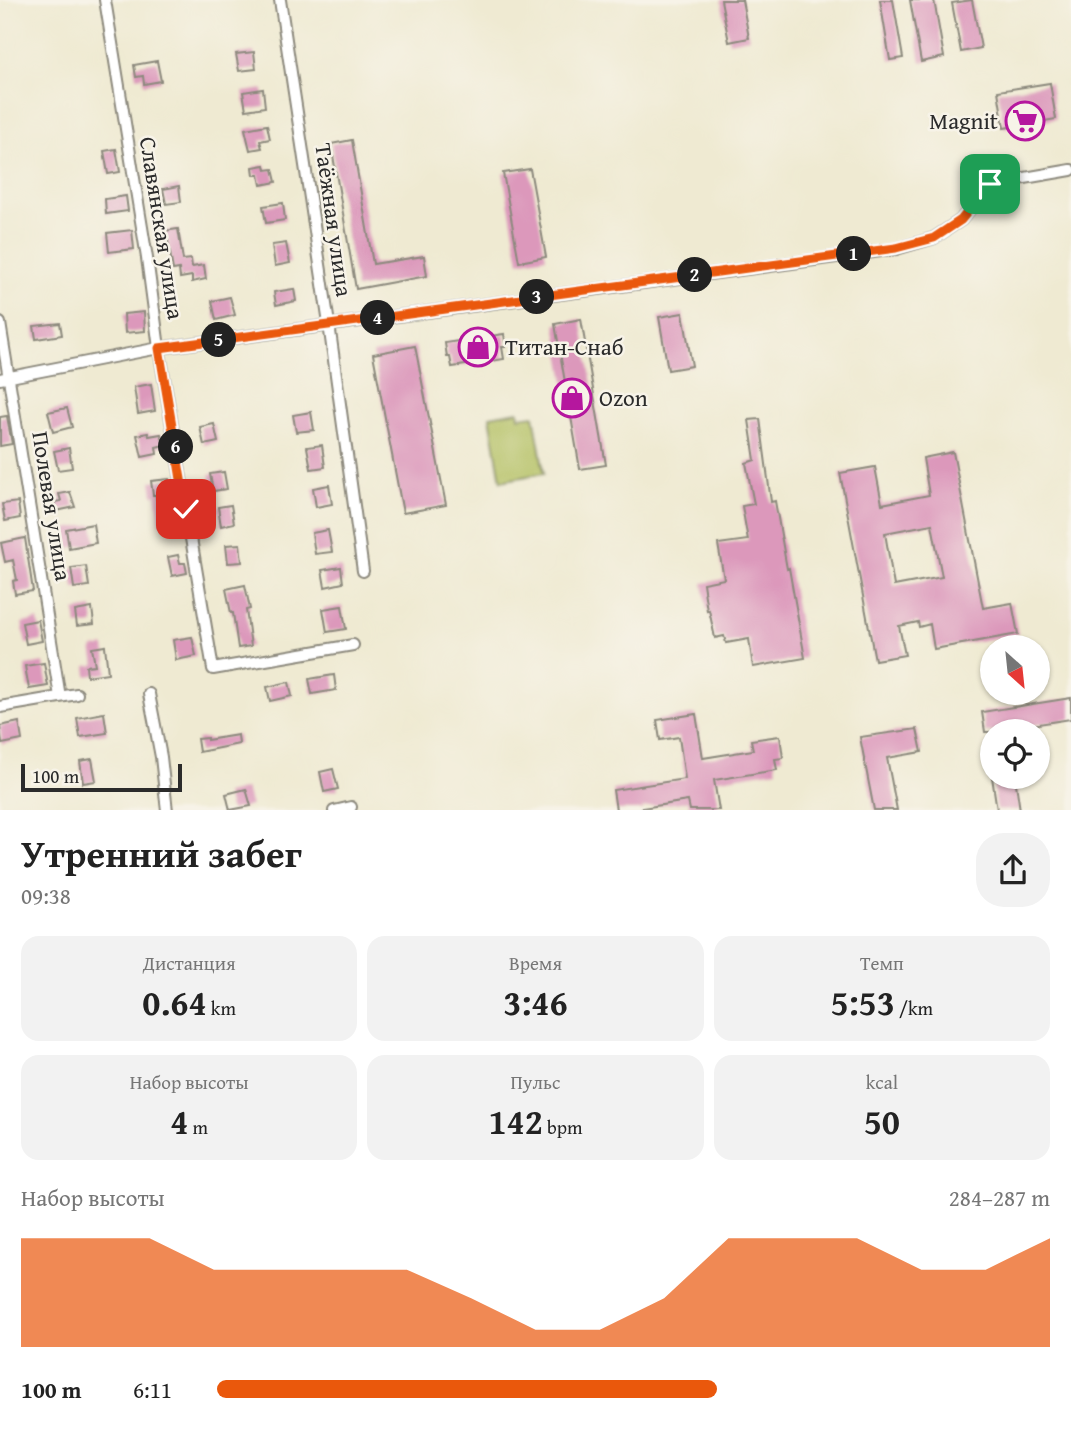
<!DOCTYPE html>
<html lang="ru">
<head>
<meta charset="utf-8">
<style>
	:root { --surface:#fff; --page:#f2f2f2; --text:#222; --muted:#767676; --accent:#ea580c }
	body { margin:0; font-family:"Gentium Book Plus",serif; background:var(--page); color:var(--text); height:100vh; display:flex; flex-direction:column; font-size:26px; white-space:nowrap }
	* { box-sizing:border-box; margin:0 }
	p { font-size:23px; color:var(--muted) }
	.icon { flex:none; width:38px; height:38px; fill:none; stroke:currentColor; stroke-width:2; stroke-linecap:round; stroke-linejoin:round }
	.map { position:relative; height:810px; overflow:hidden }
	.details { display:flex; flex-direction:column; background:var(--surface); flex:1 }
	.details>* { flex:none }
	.needle { width:46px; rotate:153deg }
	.tools { position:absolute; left:980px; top:635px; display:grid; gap:14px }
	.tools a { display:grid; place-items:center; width:70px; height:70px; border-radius:50%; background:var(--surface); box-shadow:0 2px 5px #0004; font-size:35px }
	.scale { position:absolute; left:21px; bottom:18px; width:161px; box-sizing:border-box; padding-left:7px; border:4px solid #2b2b2b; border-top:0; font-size:19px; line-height:24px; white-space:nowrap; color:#2b2b2b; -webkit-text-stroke:5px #f7f3e8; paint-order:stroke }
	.pin { position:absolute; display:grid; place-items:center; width:60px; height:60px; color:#fff; margin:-30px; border-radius:14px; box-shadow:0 4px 10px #0006 }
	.km { position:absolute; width:35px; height:35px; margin:-18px; border-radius:50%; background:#222; color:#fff; font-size:19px; line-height:35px; text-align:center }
	.round { display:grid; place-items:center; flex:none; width:74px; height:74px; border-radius:28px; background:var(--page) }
	.summary { display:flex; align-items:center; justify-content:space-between; height:119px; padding:0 21px }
	h1 { font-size:38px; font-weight:700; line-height:52px }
	.figures { display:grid; grid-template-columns:repeat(3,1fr); gap:10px; height:119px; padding:7px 21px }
	.figures div { display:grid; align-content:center; border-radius:18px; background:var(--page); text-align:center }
	.figures b { font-size:35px; font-weight:700 }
	.figures small { font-size:19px; font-weight:400 }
	.figures p { font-size:19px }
	.chart { height:196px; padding:14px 21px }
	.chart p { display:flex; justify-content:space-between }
	.chart svg { width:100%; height:126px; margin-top:7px; fill:var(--accent); opacity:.7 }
	ul { padding:0 21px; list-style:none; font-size:23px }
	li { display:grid; grid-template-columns:112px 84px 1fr; align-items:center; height:52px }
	li i { height:18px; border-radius:9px; background:var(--accent) }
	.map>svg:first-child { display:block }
	.green { fill:#b3c062; stroke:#6f7646; stroke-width:2 }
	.building { fill:#dc98bb; fill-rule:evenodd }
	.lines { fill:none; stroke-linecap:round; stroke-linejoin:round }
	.minor-casing { stroke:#8d8a7e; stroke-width:14 }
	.minor { stroke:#fff; stroke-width:10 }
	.route-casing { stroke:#fff; stroke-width:14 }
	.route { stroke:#ea580c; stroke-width:9 }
	.labels { text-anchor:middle; stroke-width:5; stroke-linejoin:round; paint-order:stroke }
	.poi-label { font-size:23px; fill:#2b2b2b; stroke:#f7f3e8; text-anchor:start }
	.street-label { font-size:23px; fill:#2b2b2b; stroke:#f7f3e8 }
</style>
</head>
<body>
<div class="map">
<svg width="1071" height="811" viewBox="0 0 1071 811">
	<rect width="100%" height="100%" fill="#f7f3e8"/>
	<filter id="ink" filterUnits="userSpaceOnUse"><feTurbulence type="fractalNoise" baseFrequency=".0143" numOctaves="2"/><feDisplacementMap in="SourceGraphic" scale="14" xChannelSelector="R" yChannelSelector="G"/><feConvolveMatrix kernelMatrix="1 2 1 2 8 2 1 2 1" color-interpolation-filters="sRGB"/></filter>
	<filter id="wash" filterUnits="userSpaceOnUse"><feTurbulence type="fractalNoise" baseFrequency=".00686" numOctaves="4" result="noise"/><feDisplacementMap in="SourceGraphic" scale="28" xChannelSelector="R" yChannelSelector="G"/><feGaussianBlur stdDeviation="1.57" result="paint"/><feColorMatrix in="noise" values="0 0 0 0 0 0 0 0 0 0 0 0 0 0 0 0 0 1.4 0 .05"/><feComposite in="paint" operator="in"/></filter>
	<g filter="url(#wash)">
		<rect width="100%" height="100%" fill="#efead2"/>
		<path class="green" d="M518,411l1,6 15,-2 10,58 -43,8 -11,-65z"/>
		<g id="blocks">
			<path class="building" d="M721,0h21l7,38 -20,4z
				M880,0h13l10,58 -13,2z
				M910,0h24l10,57 -23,5z
				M972,0l9,48 -20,4 -9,-49z
				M254,52l2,17 -17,2 -3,-17z
				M157,61l4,20 -17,3 -1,-8 -7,1 -2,-12z
				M1050,83l6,36 -52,9 -6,-37z
				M263,89l2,18 -19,3 -3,-18z
				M267,125l3,14 -10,2 2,7 -12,2 -5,-21z
				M352,140l21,124 51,-8 3,20 -71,13 -25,-145z
				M116,149l4,23 -12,2 -4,-23z
				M265,165l1,5 7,-1 3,13 -15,3 -2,-10h-5l-1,-8z
				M530,169l16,88 -27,5 -16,-89z
				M179,186l2,16 -15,2 -3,-15z
				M126,196l2,15 -22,3 -1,-15z
				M283,203l2,17 -19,3 -3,-17z
				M178,229l5,31 8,-1 1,8 12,-2 2,14 -14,3v-6l-12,2 -1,-9 -6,1 -5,-29h-3l-1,-10z
				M132,230l2,19 -25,3 -2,-19z
				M286,243l4,20 -15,3 -3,-21z
				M294,289l2,12 -20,4 -2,-13z
				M230,297l5,18 -19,5 -4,-19z
				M144,312l1,19 -20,2 -1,-19z
				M683,313l9,53 -24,4 -9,-53z
				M581,319l25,146 -26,4 -25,-145z
				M60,323l2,12 -26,4 -2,-13z
				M504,334l2,13h-4l2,12 -52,8 -2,-10h-3l-2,-14z
				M415,346l31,159 -43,8 -30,-159z
				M151,384l4,27 -17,3 -4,-27z
				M67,408l5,19 -19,5 -5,-20z
				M311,412l3,18 -18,2 -3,-17z
				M7,416l5,28 -12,2v-29z
				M760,419l11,83 4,-1 12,68 2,-1 16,90 -52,9 -4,-28 -23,4 -2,-7 -9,2 -6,-28 -2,1 -4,-28 21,-4 -6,-35 30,-4 -6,-34 12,-2 -8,-41 9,-3 -6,-40z
				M214,424l4,18 -14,3 -4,-18z
				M148,433l1,3 12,-2 3,11 -8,2 1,7 -15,3 -5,-22z
				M322,445l3,22 -14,2 -4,-22z
				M69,448l3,20 -14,2 -4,-19z
				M953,452l30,156 29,-5 6,31 -84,15 -4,-25 -11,3 -1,-5 -19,4 6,29 -30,5 -35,-187 35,-6 7,37 47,-9 -6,-37zM932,524l10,53 -48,9 -9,-53z
				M224,472l3,17 -14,2 -3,-17z
				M169,479l4,30 2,-1 2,14 -17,2 -4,-29h-3l-2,-14z
				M329,485l3,19 -16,3 -3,-19z
				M70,492l5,15 -19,4 -2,-9 7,-1 -2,-7z
				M18,502l2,16 -15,3 -3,-17z
				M231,505l3,18 -13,3 -3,-19z
				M93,524l3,19 -27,5 -3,-19z
				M328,530l4,22 -17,2 -3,-21z
				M25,538l8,53 -18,3 -2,-13 4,-1 -4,-20 -8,2 -4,-19z
				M240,544l2,18 -14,1 -2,-18z
				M178,555l2,8h5l2,10 -15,3 -4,-19z
				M86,566l3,20 -15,2 -3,-20z
				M341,567l2,16 -18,4 -3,-17z
				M245,585l5,24 -4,1 5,36 -13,2 -5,-35h-2l-5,-24z
				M342,606l4,23 -19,3 -4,-23z
				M92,608l2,16 -17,2 -2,-15z
				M38,620l4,21 -16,3 -4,-21z
				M192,637l4,19 -20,4 -3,-20z
				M105,646l3,27 -21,3 -1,-10 9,-1 -3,-17z
				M44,663l4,23 -19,3 -4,-23z
				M334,675l2,15 -24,4 -3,-15z
				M289,682l3,14 -22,5 -3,-14z
				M1071,698v21l-64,10 1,3h-23l-3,-20z
				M104,713l3,20 -27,4 -3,-19z
				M696,714l7,44 50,-8 -2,-10 29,-4 3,22 -8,1 2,11 -63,10 5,30h-29l-2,-9 -46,7 1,2h-27l-3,-20 72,-11 -6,-42 -19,3 -3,-20z
				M19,722l3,18 -20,4 -2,-18z
				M917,729l5,23 -35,6 10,52h-23l-14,-73z
				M238,735l1,9 -40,8 -2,-13 10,-1v2z
				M92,759l4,22 -13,2 -3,-22z
				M333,769l5,20 -14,3 -4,-20z
				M992,777h23l5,33h-23z
				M246,789l5,17 -21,4 -4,-16z"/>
		</g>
	</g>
	<g filter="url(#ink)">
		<use href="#blocks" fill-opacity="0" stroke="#8d8a7e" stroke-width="2"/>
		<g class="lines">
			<defs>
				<path id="minor" d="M105,0l42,258 12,90 54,321 140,-24
					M280,0l49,324 34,247
					M0,323l60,374
					M0,379l159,-31 737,-99 38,-11 27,-18 29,-36 81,-14
					M149,694l12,63 6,54
					M0,707l77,-13
					M334,811l17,-4"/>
			</defs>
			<use href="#minor" class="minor-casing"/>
			<use href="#minor" class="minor"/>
		</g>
	</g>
	<g class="lines" filter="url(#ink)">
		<defs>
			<path id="route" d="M186,509l-27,-161 737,-100 38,-10 27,-18 29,-36"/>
		</defs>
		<use href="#route" class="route-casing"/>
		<use href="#route" class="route"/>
	</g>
	<defs>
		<symbol id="supermarket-ring" viewBox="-11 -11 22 22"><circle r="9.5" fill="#f7f3e8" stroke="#b5179e" stroke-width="1.5"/><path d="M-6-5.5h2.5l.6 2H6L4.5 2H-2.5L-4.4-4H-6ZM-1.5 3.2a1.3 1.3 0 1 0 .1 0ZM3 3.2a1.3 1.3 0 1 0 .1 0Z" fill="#b5179e"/></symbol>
		<symbol id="shop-ring" viewBox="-11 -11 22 22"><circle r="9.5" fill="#f7f3e8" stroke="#b5179e" stroke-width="1.5"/><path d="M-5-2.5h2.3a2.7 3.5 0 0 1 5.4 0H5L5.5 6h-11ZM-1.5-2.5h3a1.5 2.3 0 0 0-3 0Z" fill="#b5179e"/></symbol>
	</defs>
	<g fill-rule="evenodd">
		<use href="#supermarket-ring" x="1003" y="99" width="44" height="44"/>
		<use href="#shop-ring" x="456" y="325" width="44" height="44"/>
		<use href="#shop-ring" x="550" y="376" width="44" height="44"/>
	</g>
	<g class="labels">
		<g class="poi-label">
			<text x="998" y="129" text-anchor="end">Magnit</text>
			<text x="505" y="355">Титан-Снаб</text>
			<text x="599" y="406">Ozon</text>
		</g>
		<g class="street-label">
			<text transform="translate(334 220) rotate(82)" y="8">Таёжная улица</text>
			<text transform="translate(162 228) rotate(81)" y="8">Славянская улица</text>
			<text transform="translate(52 506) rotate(81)" y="8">Полевая улица</text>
		</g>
	</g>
</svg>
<div class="tools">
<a><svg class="needle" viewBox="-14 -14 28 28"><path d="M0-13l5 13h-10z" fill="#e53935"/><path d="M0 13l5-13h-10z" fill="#767676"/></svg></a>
<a><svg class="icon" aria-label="locate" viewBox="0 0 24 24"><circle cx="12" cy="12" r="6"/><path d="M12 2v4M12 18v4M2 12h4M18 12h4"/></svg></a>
</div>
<div class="scale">100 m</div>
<div class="pin" style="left:990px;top:184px;background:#1e9e55"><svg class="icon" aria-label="arrive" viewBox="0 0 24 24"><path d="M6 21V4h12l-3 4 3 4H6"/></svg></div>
<div class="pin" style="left:186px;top:509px;background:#d93025"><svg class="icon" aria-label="check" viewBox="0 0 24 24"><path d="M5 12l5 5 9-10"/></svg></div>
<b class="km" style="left:854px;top:254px">1</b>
<b class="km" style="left:695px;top:275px">2</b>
<b class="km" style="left:537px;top:297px">3</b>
<b class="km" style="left:378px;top:318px">4</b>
<b class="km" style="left:219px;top:340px">5</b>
<b class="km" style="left:176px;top:447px">6</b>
</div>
<section class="details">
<div class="summary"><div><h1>Утренний забег</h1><p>09:38</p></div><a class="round"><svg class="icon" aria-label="share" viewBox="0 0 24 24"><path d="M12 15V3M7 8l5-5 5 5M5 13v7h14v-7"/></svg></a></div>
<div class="figures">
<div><p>Дистанция</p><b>0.64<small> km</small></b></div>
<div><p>Время</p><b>3:46</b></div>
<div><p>Темп</p><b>5:53<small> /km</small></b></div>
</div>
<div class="figures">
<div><p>Набор высоты</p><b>4<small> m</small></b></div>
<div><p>Пульс</p><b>142<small> bpm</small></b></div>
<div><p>kcal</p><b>50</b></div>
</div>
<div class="chart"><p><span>Набор высоты</span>284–287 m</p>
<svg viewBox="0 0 160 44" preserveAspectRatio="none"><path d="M0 44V6L10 6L20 6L30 17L40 17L50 17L60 17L70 27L80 38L90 38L100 27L110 6L120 6L130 6L140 17L150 17L160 6V44z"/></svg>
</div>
<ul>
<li><b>100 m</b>6:11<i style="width:60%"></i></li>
</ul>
</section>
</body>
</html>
